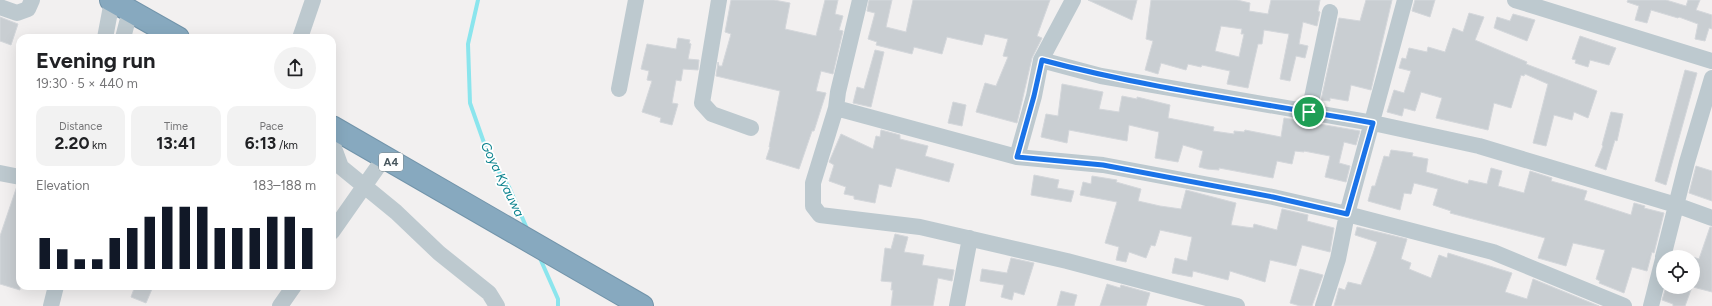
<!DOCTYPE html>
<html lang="en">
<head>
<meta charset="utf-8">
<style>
	:root { --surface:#fff; --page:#f2f2f2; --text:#202124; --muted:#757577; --accent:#111827 }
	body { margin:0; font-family:Figtree,sans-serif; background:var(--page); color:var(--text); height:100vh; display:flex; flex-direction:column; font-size:15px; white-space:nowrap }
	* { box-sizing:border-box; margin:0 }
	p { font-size:13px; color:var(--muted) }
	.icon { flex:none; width:22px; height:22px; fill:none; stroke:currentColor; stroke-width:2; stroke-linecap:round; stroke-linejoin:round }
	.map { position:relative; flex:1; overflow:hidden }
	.side { position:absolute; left:16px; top:34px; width:320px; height:256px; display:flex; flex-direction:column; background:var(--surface); border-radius:12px; box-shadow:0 4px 16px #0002 }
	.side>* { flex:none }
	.tools { position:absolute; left:1656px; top:250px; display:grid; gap:8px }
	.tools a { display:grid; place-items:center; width:44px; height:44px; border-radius:50%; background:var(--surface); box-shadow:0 4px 16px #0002; font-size:20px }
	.pin { position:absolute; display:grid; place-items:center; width:34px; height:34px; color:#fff; margin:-17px; border:2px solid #fff; border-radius:50%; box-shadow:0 1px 4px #0007 }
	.round { display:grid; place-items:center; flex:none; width:42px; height:42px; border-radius:21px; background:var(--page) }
	.head { display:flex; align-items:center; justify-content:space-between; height:68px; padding:0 20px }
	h1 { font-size:22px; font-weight:700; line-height:30px }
	.figures { display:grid; grid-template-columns:repeat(3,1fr); gap:6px; height:68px; padding:4px 20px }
	.figures div { display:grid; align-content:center; border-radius:10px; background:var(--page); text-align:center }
	.figures b { font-size:17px; font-weight:700 }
	.figures small { font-size:11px; font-weight:400 }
	.figures p { font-size:11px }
	.chart { height:112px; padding:8px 20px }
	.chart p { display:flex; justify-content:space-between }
	.chart svg { width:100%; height:72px; margin-top:4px; stroke:var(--accent); stroke-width:6 }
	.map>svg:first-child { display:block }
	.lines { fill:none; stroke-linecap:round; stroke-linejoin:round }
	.stream { stroke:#8be5ed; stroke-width:4 }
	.building { fill:#c9ced2; stroke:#d4d7db; fill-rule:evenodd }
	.highway-casing { stroke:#7294aa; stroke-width:24 }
	.minor { stroke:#bdc9cf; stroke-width:16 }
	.highway { stroke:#87a9bf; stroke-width:22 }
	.route-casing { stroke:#fff; stroke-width:8 }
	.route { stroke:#1a73e8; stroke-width:5 }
	.labels { text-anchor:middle; stroke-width:3.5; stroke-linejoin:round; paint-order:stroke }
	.shield { fill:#fff; stroke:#7e898e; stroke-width:1 }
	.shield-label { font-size:11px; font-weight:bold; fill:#47565d }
	.water-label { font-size:13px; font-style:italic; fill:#0c838e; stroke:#fff }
</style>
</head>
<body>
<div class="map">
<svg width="1712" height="306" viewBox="0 0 1712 306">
	<rect width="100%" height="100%" fill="#f2f0f0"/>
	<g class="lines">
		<path class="stream" d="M478,0l-10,44 2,59 19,54 20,30 19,44
			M539,256l19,43v7"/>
	</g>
	<path class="building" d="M731,0h43l16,3 -5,26 31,7 9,-36h13l-3,14 8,2 -4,14 4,1 -10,43 -12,-3 -5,20 10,2 -12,38h-2l-13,38 -33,-10 4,-12h-1l11,-56 -64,-15 2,-14 1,4h3l9,-32 -6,-2z
		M869,0h23l-6,27 20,5 7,-32h137l-13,36 5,2 -10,20 -15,65 -41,-11 9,-29 11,3 12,-29 -5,-1 5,-17 -23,-5 -3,11 -35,-8 -5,17 -28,-7 -2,7 -36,-9 1,-3 -9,-3 7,-26 -8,-2z
		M1088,0h49l-5,20z
		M1151,0h86l13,3 -1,8 19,3 3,-14h49l-2,11 2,1 -3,14 -14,-4 -4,22 9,2 -3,12 -9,-2 -6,25 -10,-2 9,-45 -25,-4 -2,14h-4l-10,44 -21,-4 3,-13 -28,-6 -1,2 -13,-3 -2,6 -25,-7 -3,11 -13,-4 8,-29 -7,-2zM1221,26l21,3 -1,5h3l-5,23 -24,-6z
		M1366,0h26l-21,90 -20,-5 -3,16 -18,-3v3l-9,-1 18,-82 21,3z
		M1415,0h20l-5,17 -18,-6z
		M1628,0h38l20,6 2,-6h12l-4,10 16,5v14l-3,-1 -4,13 -10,-2 3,-15 -19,-7 -1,1 -27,-8 -4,13 -12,-3 4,-14 -12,-4z
		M1469,13l15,4 -9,23 52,22 -1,2 71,27 -9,27 -14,-6 -2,8 -18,-5 -8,31 -13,-3 15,-59 -23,-10 -1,2 -3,-1 -10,33 -17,-5 -6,27 -52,-12 6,-20 -21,-6 -6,19 -11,-3 -2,8 -15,-4 7,-22 10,3 7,-22 -12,-3 3,-10 4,1 3,-11 18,4 1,-5 17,5 8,-24 10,4z
		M1513,14l22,6 -8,21 -33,-13 3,-11 13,4z
		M0,17l18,7 -7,21 -11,-4z
		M1580,36l36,12 -7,17 -19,-5 -2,7 -13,-4 1,-3 -4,-1z
		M678,38l12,2 -1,3 2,1 -3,15 11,1 -1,10 -15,-1 -2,12 -5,-1 -4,23 6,1 -6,21 -12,-3 1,-4 -19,-6 10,-31 -5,-1 2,-9 -8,-2 6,-25 29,5z
		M875,50l9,2 -13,55 -18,-4 4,-16 7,2z
		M1685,70l12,3 -31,112 -11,-4z
		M1062,84l41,8 -4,17 20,3 3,-16 15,3v-2l33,8 -2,13 46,9 -1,4 21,3v-3l10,1 1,-2 36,7 3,-19 76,13 -4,14 -12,-3 -5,21 11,3 -4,16 -21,-5 5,-21 -26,-5v1l-9,-1 -3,13 -15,-3 -4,17 -54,-10v2l-12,-1 -8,-2 4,-16 -20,-6 -5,17 -23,-4 4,-26 -30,-7 -2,16 -58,-11 -2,13 -26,-6 5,-23 12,2z
		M953,102l13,3 -4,21 -14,-3z
		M1611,112l12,2 -6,27 -2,-1 -9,30 -11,-4 8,-20 -1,-1z
		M881,130l19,5v4l28,7 -3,10 29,8 -5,18 -53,-14 -5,19 -12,-3 -4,19 -21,-4v-3l-10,-2 2,-7 -17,-6 5,-16 -5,-3 12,-28 32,15 3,-13 4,1z
		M1391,150l22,3 -1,3 16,3 -2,13 42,12 1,-4 18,4 4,-16 11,3 -4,15 26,7 6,-22 22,7 -1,3 36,10 -3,9 16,5 31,10 3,-12 11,3 -1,2 20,5 -10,40 -2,-1 -5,19 -15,-4 -8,26 -25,-10 1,-2 -4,-2 9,-29 -32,-7 -7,23 -28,-8 7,-20 -95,-25 1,-2 -18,-6 5,-16 -24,-6 -3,11 -7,-1 -4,17 -32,-9 4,-15h3l9,-30 5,1z
		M1696,166l16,5v30l-23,-8z
		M1034,175l25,5 -2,8 17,3 -3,11 -40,-7z
		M1092,176l25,4 -1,2 25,7 -3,12 22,5 21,3 5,-19 50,13 -5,22 22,3 1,-4 23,6 5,-21 26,6 -1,6 27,7 -4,24 -28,-7 -6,21 -26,-6 -5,22 -35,-11 -2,9 -35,-9 -1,6 -20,-4 3,-15 12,3 5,-24 -32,-7 -5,16 -4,-1 -5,13 -17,-6 -3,10 -10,-2 3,-13 -14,-4 12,-41 -37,-7 3,-13 8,2z
		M17,186h3v104l-20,-6v-48z
		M1357,227l50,12 -6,20 10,4 -2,6 22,9 8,-23 8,3 1,-5 64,20 -7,19 22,7 6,-20 66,27h-265l5,-18 6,2 3,-8 13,3 12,-31 4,-12 -22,-7z
		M1710,227h2v65l-19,-5v-30l6,2z
		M895,234l13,3 -4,15 20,3 -2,10 32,5 -2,11 -14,-3 -5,28h-42l2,-16h-2l1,-8 -11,-1 4,-33 6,1z
		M1011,258l23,5 -10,32 -10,-3 -2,8 -11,-3 3,-12 -24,-4 2,-12 25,4z
		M1300,269l23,6 -11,31h-12l-10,-3z
		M1107,284l13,4 1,-3 29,8 -4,13h-46z
		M135,286h7l10,3 -6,14 -15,-6z
		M1666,287h26l-7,19h-12v-2l-11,-4z
		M1061,291l16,4 -3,11h-17z"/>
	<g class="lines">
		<defs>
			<path id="highway" d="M111,0l67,38
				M332,127l310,179"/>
		</defs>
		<use href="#highway" class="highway-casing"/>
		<path class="minor" d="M719,0l-17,103 10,11 39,14
			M860,0l-22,92 -2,16 -23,75v23l7,9 100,12 147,34 170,45
			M1515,0l197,61
			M0,7l17,6 11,-4 4,-9
			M105,38l7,-37
			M123,38l7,-27
			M300,38l13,-38
			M1041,60l60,16 272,47 106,23 197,59 36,13
			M619,89l17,-89
			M836,108l181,49 86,8 170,32 74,17 146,38 131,54
			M1309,112l21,-100
			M332,127l2,21 7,19 55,45 43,41 50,40 8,13
			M1017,157l17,-61 7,-36 32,-60
			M0,173l20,4
			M332,232l52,-74
			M1663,257l24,-95 25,-84
			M51,306l5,-20
			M280,306l14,-20
			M957,306l13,-68
			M1323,306l15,-47 9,-45 58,-214
			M1651,306l12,-47"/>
		<use href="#highway" class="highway"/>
	</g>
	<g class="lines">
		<defs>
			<path id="route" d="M1042,60c108,29 220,43 331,63l-26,91 -74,-17 -170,-32 -86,-8 17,-61z"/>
		</defs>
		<use href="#route" class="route-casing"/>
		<use href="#route" class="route"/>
	</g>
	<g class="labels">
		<rect class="shield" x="379" y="153" width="24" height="18" rx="3"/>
		<g class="shield-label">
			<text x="391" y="166">A4</text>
		</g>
		<g class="water-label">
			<text transform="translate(503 179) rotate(64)" y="5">Goya Kyauwa</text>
		</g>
	</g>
</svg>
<div class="tools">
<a><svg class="icon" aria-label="locate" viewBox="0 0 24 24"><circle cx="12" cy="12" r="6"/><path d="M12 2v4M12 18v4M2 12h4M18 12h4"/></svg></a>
</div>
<div class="pin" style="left:1309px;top:112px;background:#1e9e55"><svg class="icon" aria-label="arrive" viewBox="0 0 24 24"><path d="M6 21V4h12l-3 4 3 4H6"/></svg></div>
<section class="side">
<div class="head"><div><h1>Evening run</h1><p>19:30 · 5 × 440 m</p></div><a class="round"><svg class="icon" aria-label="share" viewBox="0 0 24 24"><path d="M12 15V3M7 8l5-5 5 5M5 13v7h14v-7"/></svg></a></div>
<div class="figures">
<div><p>Distance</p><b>2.20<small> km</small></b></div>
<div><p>Time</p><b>13:41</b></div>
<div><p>Pace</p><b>6:13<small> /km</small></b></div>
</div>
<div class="chart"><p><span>Elevation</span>183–188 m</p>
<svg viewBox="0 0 160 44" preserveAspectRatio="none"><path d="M5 44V25M15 44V32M25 44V38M35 44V38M45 44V25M55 44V19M65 44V12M75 44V6M85 44V6M95 44V6M105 44V19M115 44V19M125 44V19M135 44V12M145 44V12M155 44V19"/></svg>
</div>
</section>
</div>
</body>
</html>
